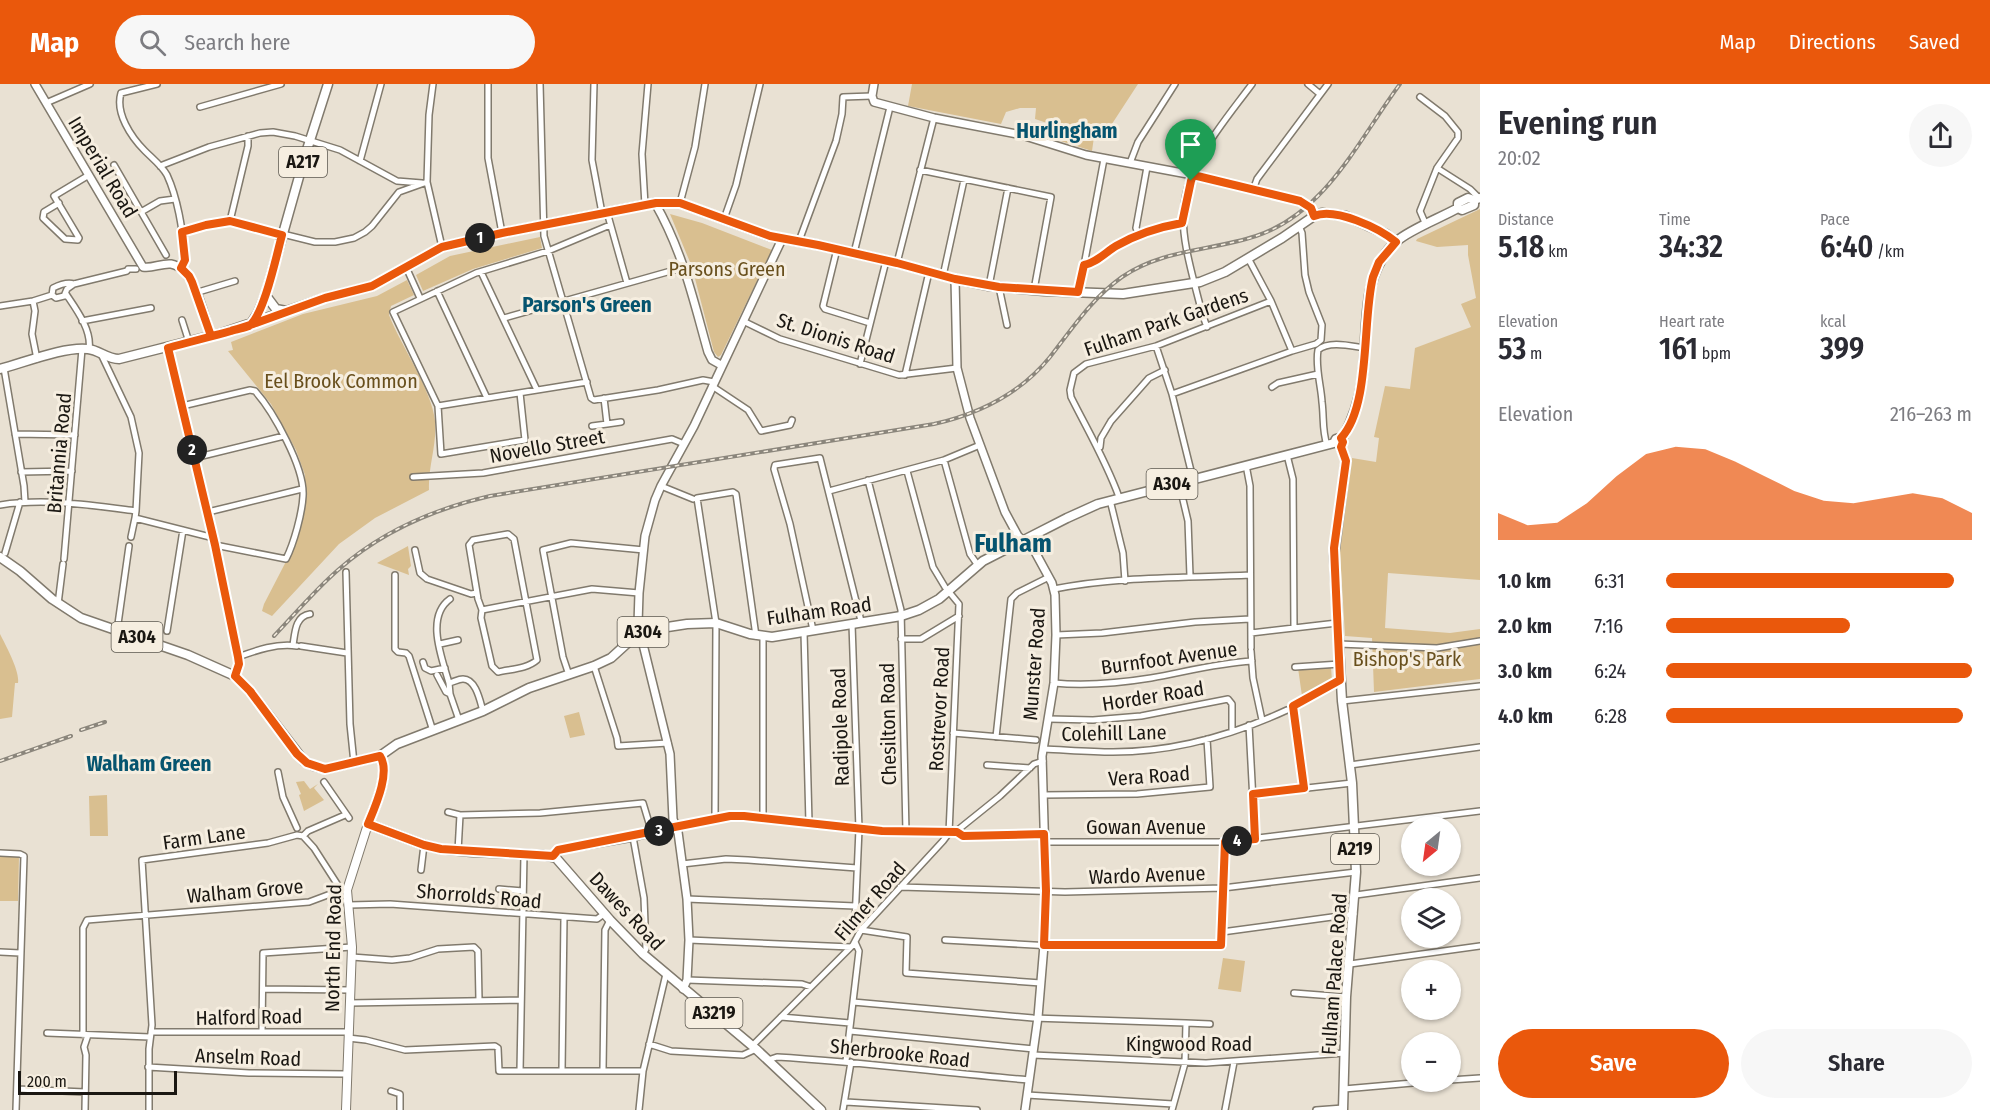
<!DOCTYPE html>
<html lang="en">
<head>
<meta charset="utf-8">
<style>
	:root { --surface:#fff; --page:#f7f7f7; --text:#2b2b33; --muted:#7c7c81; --accent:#ea580c }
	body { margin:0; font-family:"Fira Sans Condensed",sans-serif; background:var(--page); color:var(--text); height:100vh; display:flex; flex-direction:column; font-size:22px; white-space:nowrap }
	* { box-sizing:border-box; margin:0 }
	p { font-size:20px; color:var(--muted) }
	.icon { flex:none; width:33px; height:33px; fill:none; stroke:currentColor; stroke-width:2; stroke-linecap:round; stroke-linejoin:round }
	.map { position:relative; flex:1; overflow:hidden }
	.panel { display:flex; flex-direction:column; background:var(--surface); width:510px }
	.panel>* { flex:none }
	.needle { width:39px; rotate:209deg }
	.controls { position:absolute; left:1401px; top:732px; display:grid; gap:12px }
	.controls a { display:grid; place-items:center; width:60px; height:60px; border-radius:50%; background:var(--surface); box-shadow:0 2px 4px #0004; font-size:30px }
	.scale { position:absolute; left:18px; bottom:15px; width:159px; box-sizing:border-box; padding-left:6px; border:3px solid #1a1712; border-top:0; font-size:16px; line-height:21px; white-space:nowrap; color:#1a1712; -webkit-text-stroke:4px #f6eee0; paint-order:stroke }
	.pin { position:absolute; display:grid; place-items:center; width:51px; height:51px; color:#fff; margin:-62px -26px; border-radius:50% 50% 50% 0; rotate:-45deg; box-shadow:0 0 6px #0007 }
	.pin .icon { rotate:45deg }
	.km { position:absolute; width:30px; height:30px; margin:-15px; border-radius:50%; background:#222; color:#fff; font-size:16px; line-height:30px; text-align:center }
	.round { display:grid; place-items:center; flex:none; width:63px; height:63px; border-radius:32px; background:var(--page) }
	.head { display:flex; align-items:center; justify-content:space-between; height:102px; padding:0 18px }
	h1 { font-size:33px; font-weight:600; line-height:45px }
	.figures { display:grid; grid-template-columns:repeat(3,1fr); gap:9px; height:102px; padding:6px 18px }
	.figures div { display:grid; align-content:center }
	.figures b { font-size:30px; font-weight:600 }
	.figures small { font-size:16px; font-weight:400 }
	.figures p { font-size:16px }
	.chart { height:168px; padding:12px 18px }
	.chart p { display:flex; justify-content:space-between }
	.chart svg { width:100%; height:108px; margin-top:6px; fill:var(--accent); opacity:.7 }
	.action { display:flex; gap:12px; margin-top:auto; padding:12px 18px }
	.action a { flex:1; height:69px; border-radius:36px; background:var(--accent); color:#fff; font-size:24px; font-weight:600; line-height:69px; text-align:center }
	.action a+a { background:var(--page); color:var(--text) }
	ul { padding:0 18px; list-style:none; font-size:20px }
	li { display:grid; grid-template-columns:96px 72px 1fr; align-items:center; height:45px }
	li i { height:15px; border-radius:8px; background:var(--accent) }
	header { display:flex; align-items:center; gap:36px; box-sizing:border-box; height:84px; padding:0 30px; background:var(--accent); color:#fff }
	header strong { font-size:28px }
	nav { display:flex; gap:33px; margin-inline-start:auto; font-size:21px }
	.search { width:420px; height:54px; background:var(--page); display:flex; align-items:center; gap:15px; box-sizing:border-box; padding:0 21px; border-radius:33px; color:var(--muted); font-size:22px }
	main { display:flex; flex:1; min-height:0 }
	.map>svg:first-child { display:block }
	.green { fill:#d9bf90 }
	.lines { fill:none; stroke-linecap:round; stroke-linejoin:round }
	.minor-casing { stroke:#817a6d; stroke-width:8 }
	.tertiary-casing { stroke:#817a6d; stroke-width:10 }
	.secondary-casing { stroke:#817a6d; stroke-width:10 }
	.primary-casing { stroke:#817a6d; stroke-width:11 }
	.minor { stroke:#fff; stroke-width:5 }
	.tertiary { stroke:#fff; stroke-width:7 }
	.secondary { stroke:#fff; stroke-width:8 }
	.primary { stroke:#fff; stroke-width:8 }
	.rail-casing { stroke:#8b867c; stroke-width:4 }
	.rail { stroke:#f6eee0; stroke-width:1.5; stroke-dasharray:4.5; stroke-linecap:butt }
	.route-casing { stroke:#fff; stroke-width:12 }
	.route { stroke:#ea580c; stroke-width:8 }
	.labels { text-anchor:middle; stroke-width:6; stroke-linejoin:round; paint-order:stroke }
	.shield { fill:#f6eee0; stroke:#5c5850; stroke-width:1.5 }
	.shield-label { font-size:18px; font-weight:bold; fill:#1a1712 }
	.street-label { font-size:20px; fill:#1a1712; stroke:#f6eee0 }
	.park-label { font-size:20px; fill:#684f1c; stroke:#f6eee0 }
	.neighbourhood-label { font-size:21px; font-weight:bold; fill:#06546f; stroke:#f6eee0 }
	.district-label { font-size:26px; font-weight:bold; fill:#06546f; stroke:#f6eee0 }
</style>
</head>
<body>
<header>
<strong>Map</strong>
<div class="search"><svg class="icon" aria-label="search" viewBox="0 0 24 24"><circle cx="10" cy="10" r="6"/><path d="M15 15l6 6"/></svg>Search here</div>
<nav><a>Map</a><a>Directions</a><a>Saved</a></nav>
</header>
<main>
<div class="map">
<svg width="1480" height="1026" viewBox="0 0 1480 1026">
	<rect width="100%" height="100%" fill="#e9e1d3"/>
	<path class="green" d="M912,0h226l-30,46 -9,-1 -5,8 -2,14 -50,-16 5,-12 -12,-4 1,-11h-16l-14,4 -5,12 -93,-18z
		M1480,125v371l-92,-7 -3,55 65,5 30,-4v50l-106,13 -2,-54 -27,-2 -5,-84 12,-94 24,4 3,-24 -5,-1 11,-51 25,3 5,-41 56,-21 -10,-23 15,-6 -8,-43v-10l-31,2 -21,-6 1,-2z
		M670,130l32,9 70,27 -51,105 -3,2 -4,-5 -22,-85z
		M540,153l2,11 -69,21 -50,22 -7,-16 34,-19z
		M407,196l7,15 -23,11 -2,9c12,31 43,75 46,106 2,25 -7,45 -6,69l-54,28 -36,26 -67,72 -10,-5 2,-7 30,-58 11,-49v-22l-9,-25 -25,-46 -43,-53 5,-1 -2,-8 72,-28 74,-18z
		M408,462l3,20 -3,3 1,6 -32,-12z
		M0,550c6,12 20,37 18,49h-3l-3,34 -12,2z
		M1331,583l1,14 -30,15 -4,-28z
		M579,628l6,23 -15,3 -6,-22z
		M304,697l6,8 8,-5 -4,4 10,12 -20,11 -5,-16 2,-1 -5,-12z
		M107,711l1,41h-18l-1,-40z
		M0,771l19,1 -1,45h-18z
		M1223,874l22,3 -4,31 -23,-3z"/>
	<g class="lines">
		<defs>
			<path id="minor" d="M157,0l-36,9c-6,20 10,44 24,58 8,8 17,15 22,24 11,24 15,53 18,78v9l-4,6
				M433,0l-4,31 -2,67 15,65
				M488,0v74l14,75
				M540,0l4,152 47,162 3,2 64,-10 45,-10 11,2
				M594,0l-2,76 10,53
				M1308,0l12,10
				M1420,13l25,19 13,16v6l-21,30 -17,43 6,14
				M46,19l44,-19
				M200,23l81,-23
				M360,77l21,-77
				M1130,79l8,-21 37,-58
				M114,81l52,90
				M160,82l49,-19 51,-14 13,-1 22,4 45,14 57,31 25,2
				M1437,84l33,21 9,9
				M920,86l131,27 -17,93
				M1253,106l4,-11 71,-95
				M59,119l-15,9 -1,6 22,21 13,1 1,-2 -25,-42 35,-21
				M680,119l15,-56 10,-63
				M645,121l-3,-51 6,-70
				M141,128l19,-11 15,-2
				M607,128l20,71
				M724,135l12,-34 24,-101
				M230,137l18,-75v-10
				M182,148l24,-7 24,-4 85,21h20l19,-4 11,-6 7,-6 27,-34 28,-10
				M1139,151l-3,-7 11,-61
				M799,157l37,-100 6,-27 1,-17 29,-1
				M837,165l-14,57 2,3 45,14
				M854,169l36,-146
				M1248,174l23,43 21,50
				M897,179l37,-145
				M1084,181c11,-2 18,-11 28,-17 21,-13 46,-21 70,-25
				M406,183l14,31
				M481,188l56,118
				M943,192l21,-96
				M989,202l19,-98
				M999,203l8,38
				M437,207l50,107
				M1079,208l25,-133
				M195,209l40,-12
				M66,210c10,15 26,36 23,55
				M52,211l1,-7c6,-3 15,-6 21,-4l53,-13 1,-2h8
				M33,217l2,10 -3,23 5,25
				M0,222l33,-5 19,-6 4,3 8,-2 3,-7 7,-5
				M504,234l181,-51
				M182,236l7,22
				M82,237l69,-13
				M743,237l37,18 119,36 58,-7
				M1207,243c-6,-15 -9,-30 -13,-45 -12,-48 -19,-80 7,-126 14,-25 34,-49 51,-72
				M1156,262l16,48 21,85
				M101,270l30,63 8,36 -3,58
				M860,280l26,-103
				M4,284l20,118 1,16
				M905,291l24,-103
				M712,302l36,24 13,21 29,-6 2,-5
				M1272,303l6,-4 40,-9
				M520,309l5,47 -84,14 -3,-48 -45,-94 83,-39 72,-22 62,-26
				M1172,310l120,-43 24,-7 5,-4 1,-15 -13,-33 -4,-17 -3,-42 -3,-7
				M604,314l3,26 14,-2
				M182,322l68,-16 5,1c18,20 50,77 48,105 -1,18 -9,47 -17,63l-71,-14
				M438,322l149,-24
				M592,342l15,-2
				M15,350l60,1
				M1327,361c-5,-14 -3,-28 -5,-43 -1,-17 -7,-35 -4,-52 11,-10 33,-4 47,-2
				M1100,363l1,-9 10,-17 38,-43 16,-8
				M1287,371l6,24 1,149
				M194,374l90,-22
				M944,376l26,94 7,10
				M1246,381l4,21 1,162
				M21,388l51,-1
				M413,393l70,-4 189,-34 12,5
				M868,396l33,130 5,222
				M1179,399l9,38 2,55
				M661,402l32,13
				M829,407l115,-31 36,-15
				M1119,413c-13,-36 -31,-66 -48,-100l-1,-7 4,-17 12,-9 70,-18 115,-45
				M1110,416l13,53 2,28
				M0,421c46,-7 90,0 136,6l-1,7 79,20
				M208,428l94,-23
				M131,453l4,-19
				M415,466l5,23 7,6 44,15 6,-1
				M5,469l15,-51
				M64,475l18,-210
				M346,488l4,152 4,39
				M395,491v74l3,3 8,1 3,3 24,75
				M1054,505c64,-13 131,-11 196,-14
				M450,515c-25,18 -8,59 -1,84 5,-1 9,-4 14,-4 13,0 17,22 20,32
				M58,520l5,-40
				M482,526l-4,-11 -9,-54 4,-5 35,-6 6,5 23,121c-10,9 -27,9 -39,12l-6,-6 -11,-48 1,-8 110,-21 47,4
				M852,540l7,205 -4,93 6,8 46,7 -1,36 135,10
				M813,546l-23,-106 -16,-55 1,-4 45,-7 41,163
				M117,547l12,-85
				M167,547l16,-101
				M804,548l5,191
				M1251,549l86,-10
				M1056,551l46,-2 93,-11 55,-3
				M763,553v181
				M901,555h20l38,-23
				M440,560l18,-4
				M1339,560l98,4 43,-7
				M293,561c2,-12 2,-29 17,-31
				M301,562l46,7
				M1251,567l2,27 9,42
				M238,573c19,-7 39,-14 59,-11
				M423,578l2,6 6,3 14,-3
				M594,582l23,72 1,8 50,-3
				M1295,583l45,-3
				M437,591l9,17 4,2
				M569,591l-6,-18 -20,-107 28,-7 73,7
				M449,599l1,11 9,26
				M1054,599c32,3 66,0 97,-5 34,-6 66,-15 101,-17
				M1342,617l138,-15
				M1049,635l44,1 48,-4 87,-17 4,5v27
				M1249,641l6,114
				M953,649l83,7
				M996,653l15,-138 6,-6 32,-16
				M1044,665c23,1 46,3 69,3 60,0 120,-17 174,-42
				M987,681l43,3
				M1350,681l130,-18
				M278,688l5,25 14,31
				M324,698l25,36
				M1304,704l-11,-82 47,-26
				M1253,710l99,-11
				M1043,711l94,-1 73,-7 -3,-48
				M448,728l12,3
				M715,734l1,-195 -19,-125 36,-6 3,2 20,142
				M676,742l39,-8 29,-2 115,13 95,4 46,-37 34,-32 9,-3
				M957,748l6,4 81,-2
				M303,752l11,12 27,42
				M303,752l5,-5 37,-16
				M633,753l11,61 2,51 -3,5
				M1044,758h181l255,-31
				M458,767l2,-36 80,-2 103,-10 9,30
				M0,769l20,1 4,2 -8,254
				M682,780l44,-5 22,1 109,8
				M421,786l3,-25
				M900,803l165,5 158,-4 133,-16
				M499,805l24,2
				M1356,811l124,-17
				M687,815l168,7
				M349,821l41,-1 207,15 7,-5
				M1222,848l132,-18
				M689,856l162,7
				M945,856l124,7 152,-2 4,-103
				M0,868l20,1
				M352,873l40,3 18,-2 28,-9 36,-2 4,4 1,49
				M1350,880l130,-18
				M687,896l115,4 9,3
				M263,905l87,1
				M1294,909l52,4
				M853,918l180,16 153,5 -1,40 -13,47
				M349,919l172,-3
				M781,933l69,6
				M1186,939l24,1
				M850,947l184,18
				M151,948h197
				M262,948l1,-79 89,-6
				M47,949l103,4
				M83,951v-107l4,-8 222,-18 32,-12h6
				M348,954l18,2 39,10 90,-4 3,2 1,23h144
				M649,960l22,7 72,4 13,-6
				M752,962l101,-101 8,-15 82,-89 6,-8 10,-229 -14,-17 -12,-20 -26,-96
				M1033,971l173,8 139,-10
				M768,976l9,-3c84,5 168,16 252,23
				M846,977l13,-110 -4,-9
				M148,983l101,6 97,1
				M603,986l2,-140 5,-10
				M520,987l4,-217
				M562,987l2,-154
				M1450,996l30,-2
				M17,1005l68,3
				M1344,1005l80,-7
				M391,1007l9,3v16
				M1027,1011l146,9
				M846,1018l131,8
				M85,1026l1,-55 -2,-8 4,-12
				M149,1026v-61l3,-24 -10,-165 126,-17 29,-8 6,1
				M639,1026l4,-39 23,-97
				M843,1026l8,-48
				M1225,1026l9,-48
				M1316,1026l27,-2"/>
			<path id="tertiary" d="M35,0l108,183c9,2 18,-4 28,-3 24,4 33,52 40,72
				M874,0l-2,12 2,6 60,16 88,17 64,20 107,20 107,26 11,7 3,8
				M655,119c28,49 38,96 53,149l4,8 9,5
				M955,195l2,89 13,50 35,94 13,24 16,14 18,33 3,12 1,40 -2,48 -12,73 4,135 -2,54 -6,72 -13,93
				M553,772l5,-6 75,-13 43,-11
				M683,905l4,-9 2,-40 -2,-41 -9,-67 -5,-13 -3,-65 -32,-130 1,-31 6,-57 10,-36 6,-14 33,-60 88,-187"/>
			<path id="secondary" d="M168,264l47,197 23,112 1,7 -4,12
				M346,1026l6,-163 -5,-57 21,-66"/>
			<path id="primary" d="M1458,124l4,2 12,-5v-5l6,-2
				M267,213l9,12 10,2
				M250,241l8,-12 8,-19 38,-135 24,-75
				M0,285c23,-6 65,-23 88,-20 11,1 19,10 31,10l103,-26 103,-35 47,-12 70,-39 60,-14 153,-30h25l89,33 49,9 79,18 58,16 34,7 55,5 79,3 77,-12 25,-10 57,-34 32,-22 8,-3 24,3 40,18 10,8
				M1341,354l2,4 -2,5 5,14 -12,95 8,145 10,82 4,89 -10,125 -3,113
				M0,473l20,14 32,28 29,19 107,37 47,21 15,15 54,70 10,5 11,3 55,-13 17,-12 86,-33 46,-23 65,-22 17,-8 22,-20 15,-8 39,-6 29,-1 34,11 22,3 129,-21 18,-6 20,-11 44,-38 84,-43 31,-14 236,-61 2,-4 7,-2c10,-18 16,-37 19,-57 7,-46 -4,-105 35,-139 12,-11 45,-24 61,-33v-5l10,-5 6,2
				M380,672c11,16 -5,51 -12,68l56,21 17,4 31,3 71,3 13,3 54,62 33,34 113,95 65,61"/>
		</defs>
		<use href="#minor" class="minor-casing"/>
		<use href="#tertiary" class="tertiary-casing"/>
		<use href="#secondary" class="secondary-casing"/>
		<use href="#primary" class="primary-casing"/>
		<use href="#minor" class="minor"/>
		<use href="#tertiary" class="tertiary"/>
		<use href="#secondary" class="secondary"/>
		<use href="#primary" class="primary"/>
		<defs>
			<path id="rail" d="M274,552c21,-22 41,-46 64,-66 44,-39 96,-61 152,-74l444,-72c44,-10 86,-30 116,-67 22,-28 42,-59 72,-80 41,-28 89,-26 134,-41 70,-23 103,-97 144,-152
				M81,646l24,-8
				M0,677l71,-25"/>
		</defs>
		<use href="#rail" class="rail-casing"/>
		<use href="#rail" class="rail"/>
	</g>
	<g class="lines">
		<defs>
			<path id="route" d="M1191,97l-9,42c-23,4 -45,11 -66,23 -10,6 -20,17 -32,19l-6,27 -79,-5 -44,-8 -58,-16 -79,-18 -48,-9 -90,-33h-24l-154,30 -60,14 -70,39 -47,12 -69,25c-15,5 -30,10 -45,13l-19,-54 -3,-6 -8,-8 4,-8 -3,-28 24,-7 24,-4 52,14c-5,18 -18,81 -33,91 -5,2 -13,3 -18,5 -21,6 -42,11 -63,17l47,197 23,112 1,7 -4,12 15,15 47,63 10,9 18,6 55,-13c11,16 -5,51 -12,68l56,21 17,4 112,7 5,-6 172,-34h14l138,15 75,1 6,4 81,-2 2,57 -2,54h177l4,-103 30,-3 -2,-45 51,-6 -11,-82 47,-26 -6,-132 12,-87 -5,-14 2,-5 -2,-4c30,-32 21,-118 32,-161l6,-15 17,-20c-17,-14 -61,-35 -82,-26l-3,-8 -11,-7 -107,-26 -2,6"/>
		</defs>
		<use href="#route" class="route-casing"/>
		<use href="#route" class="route"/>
	</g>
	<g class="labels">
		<g class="shield">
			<rect x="279" y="63" width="48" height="30" rx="4.5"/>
			<rect x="1146.5" y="385" width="51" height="30" rx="4.5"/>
			<rect x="617.5" y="533" width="51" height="30" rx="4.5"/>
			<rect x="111.5" y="538" width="51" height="30" rx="4.5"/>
			<rect x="1331" y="750" width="48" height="30" rx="4.5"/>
			<rect x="685.5" y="914" width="57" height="30" rx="4.5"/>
		</g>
		<g class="shield-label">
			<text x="303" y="84">A217</text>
			<text x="1172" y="406">A304</text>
			<text x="643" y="554">A304</text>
			<text x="137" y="559">A304</text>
			<text x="1355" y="771">A219</text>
			<text x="714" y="935">A3219</text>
		</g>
		<g class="street-label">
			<text transform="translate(103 83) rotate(59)" y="7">Imperial Road</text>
			<text transform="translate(1166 238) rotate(-19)" y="7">Fulham Park Gardens</text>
			<text transform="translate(836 254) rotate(18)" y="7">St. Dionis Road</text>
			<text transform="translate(547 362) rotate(-10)" y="7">Novello Street</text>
			<text transform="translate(59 369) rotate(-85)" y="7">Britannia Road</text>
			<text transform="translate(819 527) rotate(-8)" y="7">Fulham Road</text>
			<text transform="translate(1169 574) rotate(-8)" y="7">Burnfoot Avenue</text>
			<text transform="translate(1034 580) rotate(-86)" y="7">Munster Road</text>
			<text transform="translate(1153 612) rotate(-9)" y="7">Horder Road</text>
			<text transform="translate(939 625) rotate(-87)" y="7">Rostrevor Road</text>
			<text transform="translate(888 640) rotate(-91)" y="7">Chesilton Road</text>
			<text transform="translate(840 643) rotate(-92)" y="7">Radipole Road</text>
			<text transform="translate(1114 649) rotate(-1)" y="7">Colehill Lane</text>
			<text transform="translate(1149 692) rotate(-4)" y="7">Vera Road</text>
			<text x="1146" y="750">Gowan Avenue</text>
			<text transform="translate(204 753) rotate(-8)" y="7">Farm Lane</text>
			<text transform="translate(1147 791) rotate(-2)" y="7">Wardo Avenue</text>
			<text transform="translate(245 807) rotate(-5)" y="7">Walham Grove</text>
			<text transform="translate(479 812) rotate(5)" y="7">Shorrolds Road</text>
			<text transform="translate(870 817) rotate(-49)" y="7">Filmer Road</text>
			<text transform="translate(627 827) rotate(47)" y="7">Dawes Road</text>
			<text transform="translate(333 864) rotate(-89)" y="7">North End Road</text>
			<text transform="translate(1334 890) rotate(-86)" y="7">Fulham Palace Road</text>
			<text transform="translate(249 933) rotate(-1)" y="7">Halford Road</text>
			<text x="1189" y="967">Kingwood Road</text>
			<text transform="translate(900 969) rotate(6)" y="7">Sherbrooke Road</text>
			<text transform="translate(248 973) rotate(2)" y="7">Anselm Road</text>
		</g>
		<g class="park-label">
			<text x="727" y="192">Parsons Green</text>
			<text x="341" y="304">Eel Brook Common</text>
			<text x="1407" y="582">Bishop's Park</text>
		</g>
		<g class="neighbourhood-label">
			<text x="1067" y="54">Hurlingham</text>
			<text x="587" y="228">Parson's Green</text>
			<text x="149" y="687">Walham Green</text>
		</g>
		<g class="district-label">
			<text x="1013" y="468">Fulham</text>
		</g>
	</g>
</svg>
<div class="controls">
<a><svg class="needle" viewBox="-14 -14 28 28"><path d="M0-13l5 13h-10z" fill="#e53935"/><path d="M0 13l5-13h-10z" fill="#7c7c81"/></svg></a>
<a><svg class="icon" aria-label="layers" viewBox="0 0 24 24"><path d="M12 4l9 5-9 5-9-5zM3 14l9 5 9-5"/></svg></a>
<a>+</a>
<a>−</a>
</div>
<div class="scale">200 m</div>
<div class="pin" style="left:1191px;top:97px;background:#1e9e55"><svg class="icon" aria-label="arrive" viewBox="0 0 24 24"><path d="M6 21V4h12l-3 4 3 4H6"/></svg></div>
<b class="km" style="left:480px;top:154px">1</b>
<b class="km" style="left:192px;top:366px">2</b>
<b class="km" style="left:659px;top:747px">3</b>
<b class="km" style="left:1237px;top:757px">4</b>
</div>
<section class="panel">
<div class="head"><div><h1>Evening run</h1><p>20:02</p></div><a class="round"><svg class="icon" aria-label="share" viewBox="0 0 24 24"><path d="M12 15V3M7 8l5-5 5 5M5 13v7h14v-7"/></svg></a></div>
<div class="figures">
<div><p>Distance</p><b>5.18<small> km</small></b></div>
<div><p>Time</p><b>34:32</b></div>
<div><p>Pace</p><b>6:40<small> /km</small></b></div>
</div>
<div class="figures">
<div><p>Elevation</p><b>53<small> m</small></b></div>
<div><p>Heart rate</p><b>161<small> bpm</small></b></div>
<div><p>kcal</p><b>399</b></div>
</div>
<div class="chart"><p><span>Elevation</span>216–263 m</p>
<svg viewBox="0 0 160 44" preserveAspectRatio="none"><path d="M0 44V33L10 38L20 37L30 29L40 18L50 9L60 6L70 7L80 12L90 18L100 24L110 28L120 29L130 27L140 25L150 27L160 33V44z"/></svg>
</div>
<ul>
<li><b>1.0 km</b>6:31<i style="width:94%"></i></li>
<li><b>2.0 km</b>7:16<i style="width:60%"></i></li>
<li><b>3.0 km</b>6:24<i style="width:100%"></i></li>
<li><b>4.0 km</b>6:28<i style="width:97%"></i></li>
</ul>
<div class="action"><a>Save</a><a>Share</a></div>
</section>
</main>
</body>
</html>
